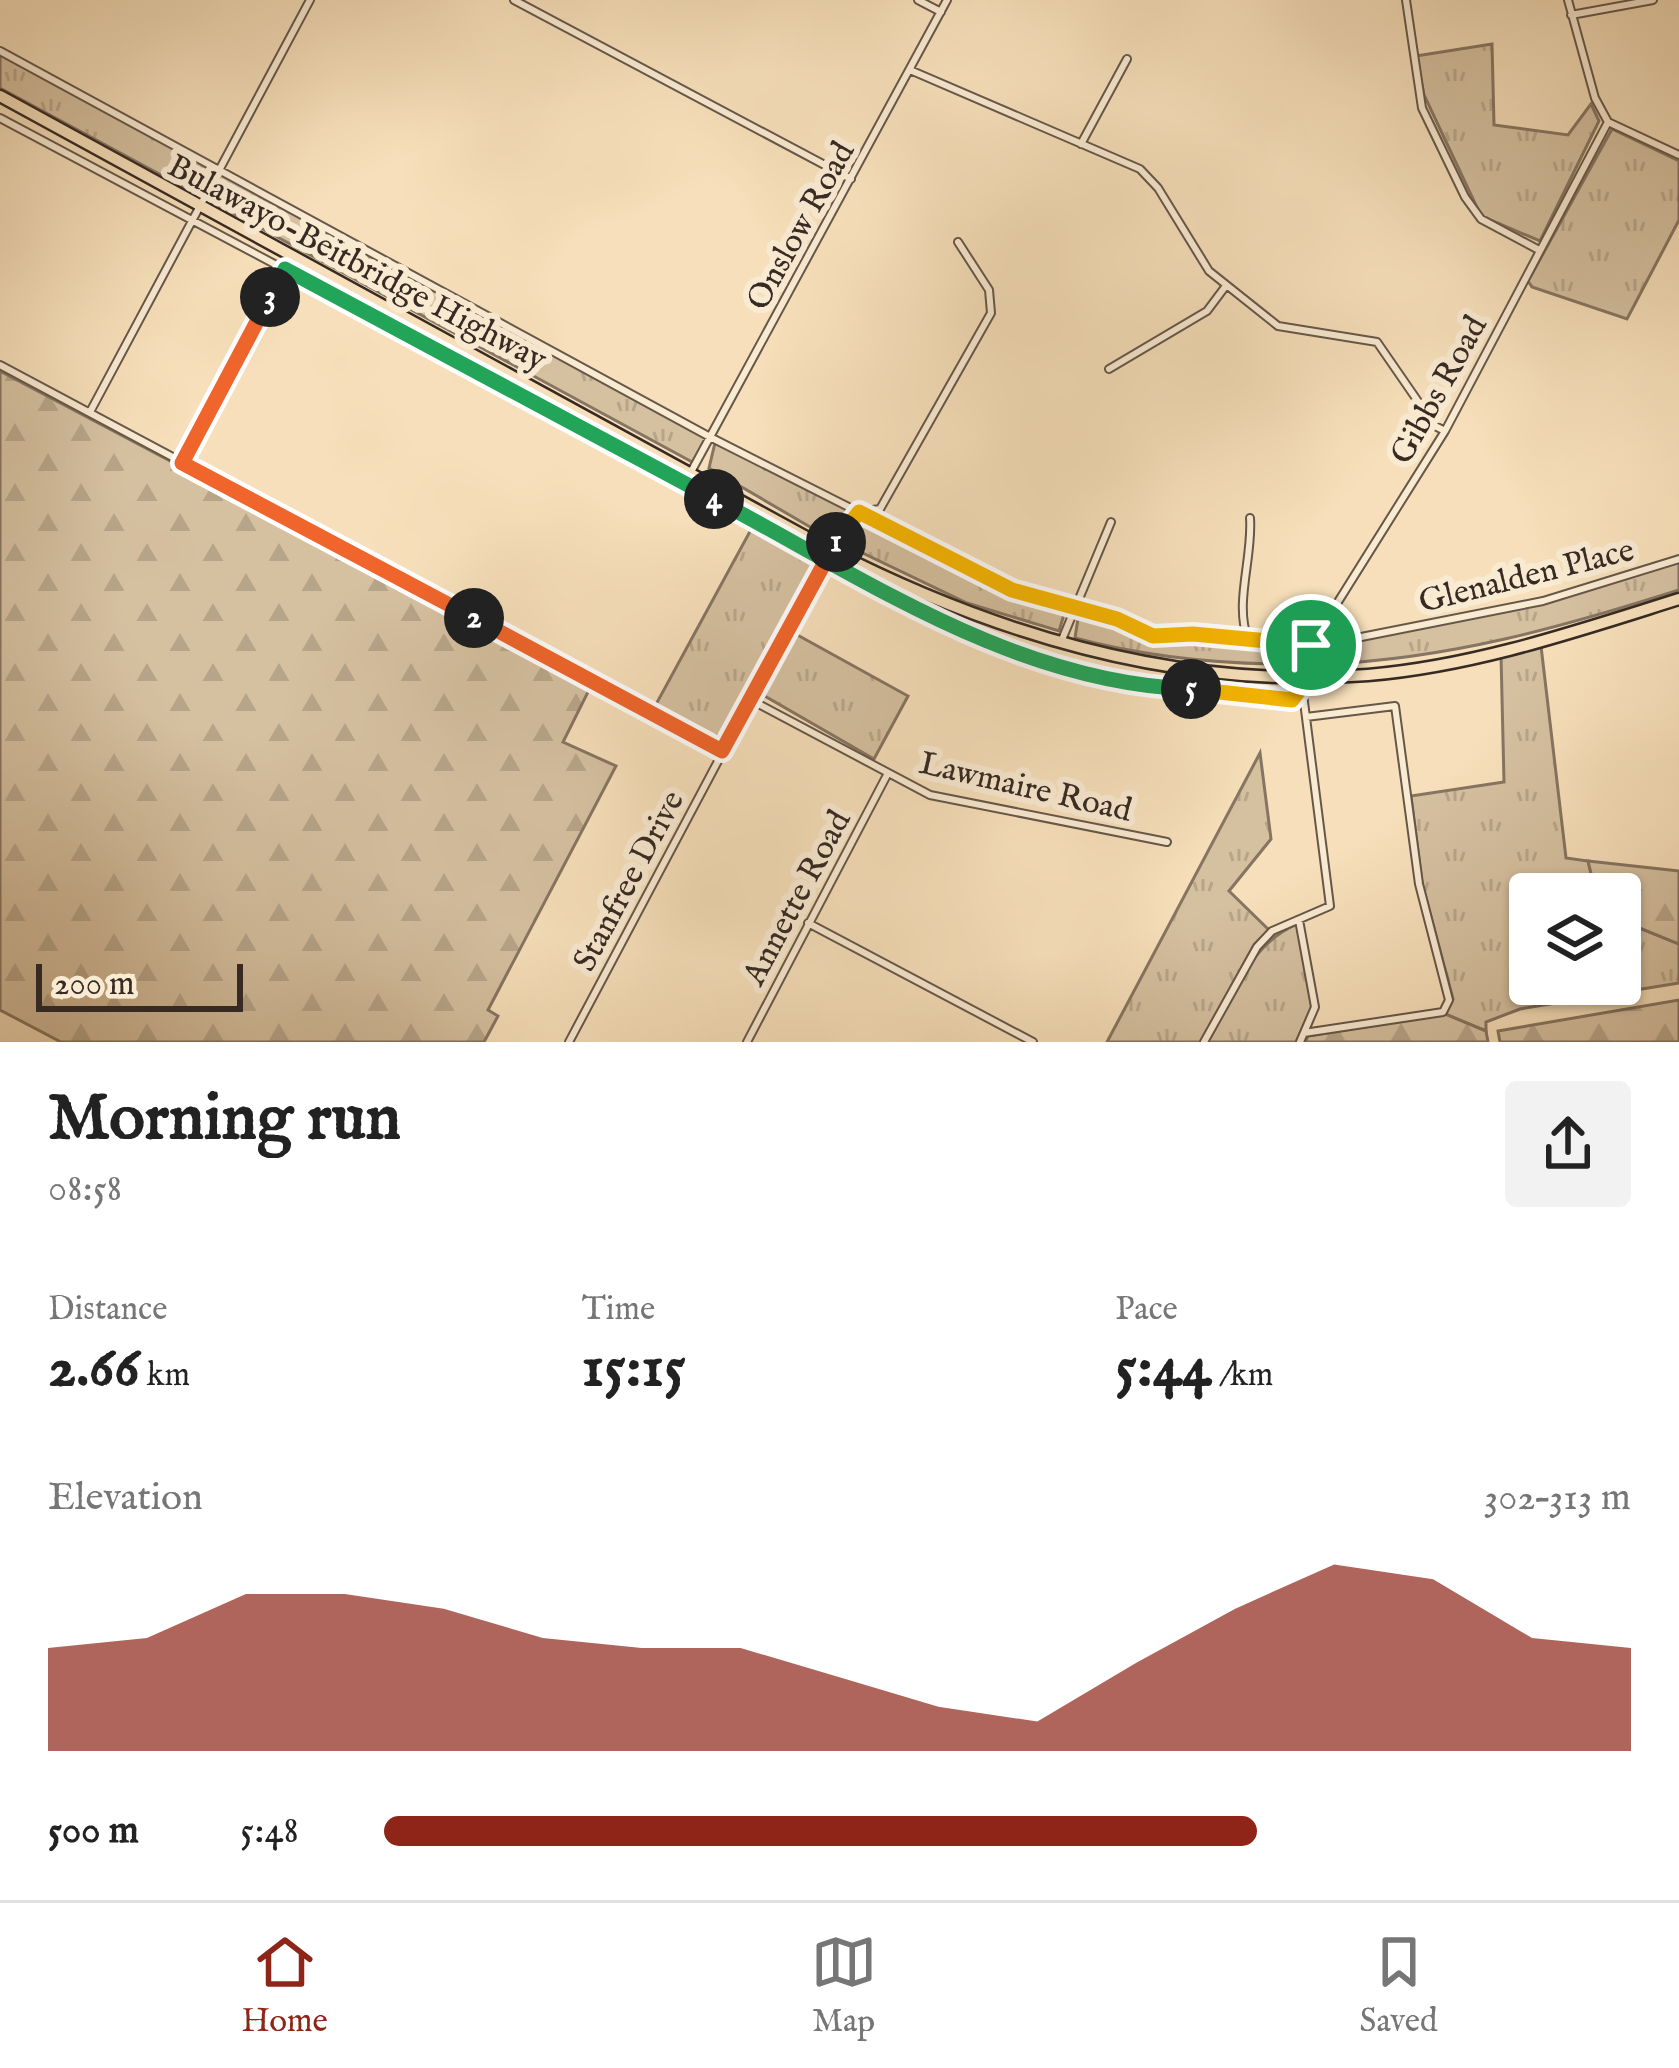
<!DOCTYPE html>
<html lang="en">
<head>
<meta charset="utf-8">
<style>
	:root { --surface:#fff; --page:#f2f2f2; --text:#222; --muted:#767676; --line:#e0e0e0; --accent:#8f2418 }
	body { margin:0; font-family:"IM FELL English",serif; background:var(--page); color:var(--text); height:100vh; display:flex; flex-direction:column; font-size:45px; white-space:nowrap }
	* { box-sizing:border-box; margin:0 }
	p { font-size:39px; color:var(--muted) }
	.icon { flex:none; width:66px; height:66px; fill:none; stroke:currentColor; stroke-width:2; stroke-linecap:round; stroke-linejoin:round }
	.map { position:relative; height:1042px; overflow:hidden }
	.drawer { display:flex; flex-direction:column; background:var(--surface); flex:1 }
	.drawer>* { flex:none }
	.buttons { position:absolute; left:1509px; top:873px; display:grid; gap:24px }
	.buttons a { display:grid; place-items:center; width:132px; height:132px; border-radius:12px; background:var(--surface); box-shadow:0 3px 9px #0004; font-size:60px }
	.scale { position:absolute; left:36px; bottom:30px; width:207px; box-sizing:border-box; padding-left:12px; border:6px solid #362a23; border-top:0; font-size:33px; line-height:42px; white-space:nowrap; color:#362a23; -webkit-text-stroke:9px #f9ead2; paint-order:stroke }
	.pin { position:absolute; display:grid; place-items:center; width:102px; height:102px; color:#fff; margin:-51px; border:6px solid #fff; border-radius:50%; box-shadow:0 3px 12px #0007 }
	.km { position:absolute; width:60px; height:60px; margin:-30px; border-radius:50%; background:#222; color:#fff; font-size:33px; line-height:60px; text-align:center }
	.round { display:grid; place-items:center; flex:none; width:126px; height:126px; border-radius:12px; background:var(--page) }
	.overview { display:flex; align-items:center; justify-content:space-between; height:204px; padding:0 48px }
	h1 { font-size:66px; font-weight:700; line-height:90px }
	.stats { display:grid; grid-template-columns:repeat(3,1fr); gap:18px; height:204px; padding:12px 48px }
	.stats div { display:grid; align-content:center }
	.stats b { font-size:60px; font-weight:700 }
	.stats small { font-size:33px; font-weight:400 }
	.stats p { font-size:33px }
	.chart { height:336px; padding:24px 48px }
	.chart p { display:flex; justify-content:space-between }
	.chart svg { width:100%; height:216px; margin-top:12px; fill:var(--accent); opacity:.7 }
	ul { padding:0 48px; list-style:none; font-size:39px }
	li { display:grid; grid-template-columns:192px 144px 1fr; align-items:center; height:90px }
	li i { height:30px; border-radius:15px; background:var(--accent) }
	.dock { display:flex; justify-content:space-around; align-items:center; height:168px; border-top:3px solid var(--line); background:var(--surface); font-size:33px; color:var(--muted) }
	.dock a { display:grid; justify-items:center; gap:6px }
	.dock .active { color:var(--accent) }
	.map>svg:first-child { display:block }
	.grass { fill:url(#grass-tufts); stroke:#867562; stroke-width:3 }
	.forest { fill:url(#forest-firs); stroke:#867562; stroke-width:3 }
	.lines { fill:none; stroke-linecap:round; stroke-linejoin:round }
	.minor-casing { stroke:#665749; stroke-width:10 }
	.trunk-casing { stroke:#362a23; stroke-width:15 }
	.minor { stroke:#f9ead2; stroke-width:6 }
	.trunk { stroke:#f6dfba; stroke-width:10 }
	.split-1-casing { stroke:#fff; stroke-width:24 }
	.split-2-casing { stroke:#fff; stroke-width:24 }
	.split-3-casing { stroke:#fff; stroke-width:24 }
	.split-4-casing { stroke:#fff; stroke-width:24 }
	.split-5-casing { stroke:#fff; stroke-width:24 }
	.split-6-casing { stroke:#fff; stroke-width:24 }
	.split-1 { stroke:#f5b400; stroke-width:15 }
	.split-2 { stroke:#f0652b; stroke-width:15 }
	.split-3 { stroke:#f0652b; stroke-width:15 }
	.split-4 { stroke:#22a559; stroke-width:15 }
	.split-5 { stroke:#22a559; stroke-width:15 }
	.split-6 { stroke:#f5b400; stroke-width:15 }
	.labels { text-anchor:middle; stroke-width:12; stroke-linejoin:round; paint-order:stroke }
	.street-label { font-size:33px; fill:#362a23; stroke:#f9ead2 }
</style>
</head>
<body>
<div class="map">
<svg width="1679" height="1042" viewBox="0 0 1679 1042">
	<defs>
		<pattern id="grass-tufts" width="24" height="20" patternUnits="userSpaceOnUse" patternTransform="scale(3)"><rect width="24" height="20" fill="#d5c0a0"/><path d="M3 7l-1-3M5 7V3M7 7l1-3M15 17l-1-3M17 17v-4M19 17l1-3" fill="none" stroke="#b7a58a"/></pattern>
		<pattern id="forest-firs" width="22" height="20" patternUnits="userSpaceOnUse" patternTransform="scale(3)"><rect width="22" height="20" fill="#d5c0a0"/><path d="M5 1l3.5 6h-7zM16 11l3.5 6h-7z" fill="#b7a58a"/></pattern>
	</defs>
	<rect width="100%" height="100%" fill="#f6dfba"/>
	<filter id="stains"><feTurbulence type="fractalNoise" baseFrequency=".00167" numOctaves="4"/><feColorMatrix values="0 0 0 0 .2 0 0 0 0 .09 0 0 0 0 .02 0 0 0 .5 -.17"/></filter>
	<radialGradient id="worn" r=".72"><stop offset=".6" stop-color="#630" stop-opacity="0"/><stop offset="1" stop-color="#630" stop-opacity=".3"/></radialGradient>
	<path class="grass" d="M1492,44l2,81 74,10 23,-31 8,17 -59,120 -59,-25 -57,-121 -8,-39z
		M0,54l212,115 -12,27 -200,-108z
		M1612,129l67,32v59l-52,99 -95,-32 -4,-6z
		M219,172l489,266 -14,25 -485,-263z
		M715,443l138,69 -17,24 -7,2 -120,-70z
		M862,516l149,76 55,16 -7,23 -92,-28 -123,-59 9,-23z
		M754,524l62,36 1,7 -86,161 -18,10 -59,-30z
		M1679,561v29c-116,37 -231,69 -353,74l-7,-6 3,-13 222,-42z
		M1079,612l73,26 151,9 1,17c-77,1 -154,-6 -229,-26z
		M792,632l116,64 -34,63 -111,-64v-10z
		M1541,646l25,212 22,3 8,33h-66v90h90v-64l59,24v39l-159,26 -34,13v9l-41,-17 8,-15 -31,-116 -11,-87 93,-14 -3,-127z
		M1260,753l11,86 -42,52 40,39 -15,15 -53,97h-94z
		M1297,924l15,83 -16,35h-89c24,-43 42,-98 90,-118z"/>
	<path class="forest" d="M0,371l592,313 -29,58 53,24 -128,244 10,6 -14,26h-423l-61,-32z
		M1588,861l91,10v73l-59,-24v-26h-24z
		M1679,1000v42h-179l-2,-11z
		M1445,1014l41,17 2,11h-183l3,-6z"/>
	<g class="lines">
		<defs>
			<path id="minor" d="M514,0l337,179
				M918,0l23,12
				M1406,0l16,108 43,89 16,22 58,31
				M1568,0l27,98 13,24
				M1571,15l82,-15
				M0,51l710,386 303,153 104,29 36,17 40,-2 118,11 30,-4 202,-40 136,-42
				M910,70l230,99 18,19 51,83 69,55 99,16 58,84 10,5
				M0,118l782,416c82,54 179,105 273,133 54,16 109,19 164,22 22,1 42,9 63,12 29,-5 28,-32 29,-56l134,-214 163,-309
				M1608,122l71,33
				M1081,144l46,-85
				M0,365l722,385
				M1109,369l98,-58 18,-24
				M90,412l220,-412
				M182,462l103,-193
				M691,472l256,-472
				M1248,639c-14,-35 5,-82 2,-121
				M1061,642l50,-120
				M751,700l179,95 237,47
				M1299,920l16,87 -15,35
				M808,923l225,119
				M1304,1033l139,-21 6,-12 -30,-116 -24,-178 -89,11
				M569,1042l261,-492 28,-38 22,-3 111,-196 -2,-23 -31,-48
				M747,1042l140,-267
				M1204,1042l53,-95 15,-16 58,-25 -27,-212"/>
			<path id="trunk" d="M0,96l830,454c166,85 349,140 538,125 107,-9 209,-44 311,-76"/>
		</defs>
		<use href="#minor" class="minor-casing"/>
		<use href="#trunk" class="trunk-casing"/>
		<use href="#minor" class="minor"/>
		<use href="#trunk" class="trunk"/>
	</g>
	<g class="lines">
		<defs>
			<path id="split-1" d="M836,542l23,-30 153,78 105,29 36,17 40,-2 118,11"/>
			<path id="split-2" d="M474,618l248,133 114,-209"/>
			<path id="split-3" d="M270,297l-88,166 292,155"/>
			<path id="split-4" d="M270,297l15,-28 429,230"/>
			<path id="split-5" d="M714,499c150,79 301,184 477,190"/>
			<path id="split-6" d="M1191,689l101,11 18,-24 1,-31"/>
		</defs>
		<use href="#split-1" class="split-1-casing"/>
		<use href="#split-2" class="split-2-casing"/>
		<use href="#split-3" class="split-3-casing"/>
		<use href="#split-4" class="split-4-casing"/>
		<use href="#split-5" class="split-5-casing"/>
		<use href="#split-6" class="split-6-casing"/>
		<use href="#split-1" class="split-1"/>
		<use href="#split-2" class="split-2"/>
		<use href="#split-3" class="split-3"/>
		<use href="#split-4" class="split-4"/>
		<use href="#split-5" class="split-5"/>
		<use href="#split-6" class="split-6"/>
	</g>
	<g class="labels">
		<g class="street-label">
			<text transform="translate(799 225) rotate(-61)" y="12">Onslow Road</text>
			<text transform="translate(358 261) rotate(28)" y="12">Bulawayo-Beitbridge Highway</text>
			<text transform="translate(1437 389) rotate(-61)" y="12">Gibbs Road</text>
			<text transform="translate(1526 574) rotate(-14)" y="12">Glenalden Place</text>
			<text transform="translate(1026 785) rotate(13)" y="12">Lawmaire Road</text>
			<text transform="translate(627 880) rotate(-62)" y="12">Stanfree Drive</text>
			<text transform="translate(795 897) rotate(-62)" y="12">Annette Road</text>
		</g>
	</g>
	<rect width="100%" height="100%" filter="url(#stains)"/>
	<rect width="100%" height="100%" fill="url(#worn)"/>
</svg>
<div class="buttons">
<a><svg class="icon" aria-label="layers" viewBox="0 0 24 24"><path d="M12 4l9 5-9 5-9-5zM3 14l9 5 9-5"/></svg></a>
</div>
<div class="scale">200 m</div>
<div class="pin" style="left:1311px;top:645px;background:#1e9e55"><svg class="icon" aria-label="arrive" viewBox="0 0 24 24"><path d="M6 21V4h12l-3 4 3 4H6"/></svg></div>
<b class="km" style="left:836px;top:542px">1</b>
<b class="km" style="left:474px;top:618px">2</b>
<b class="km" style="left:270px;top:297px">3</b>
<b class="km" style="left:714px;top:499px">4</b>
<b class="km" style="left:1191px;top:689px">5</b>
</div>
<section class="drawer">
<div class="overview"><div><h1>Morning run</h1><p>08:58</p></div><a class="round"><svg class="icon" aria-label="share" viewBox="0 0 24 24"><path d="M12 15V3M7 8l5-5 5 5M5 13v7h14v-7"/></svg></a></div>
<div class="stats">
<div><p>Distance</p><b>2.66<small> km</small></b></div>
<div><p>Time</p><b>15:15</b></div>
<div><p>Pace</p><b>5:44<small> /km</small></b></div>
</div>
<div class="chart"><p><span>Elevation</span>302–313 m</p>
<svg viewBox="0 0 160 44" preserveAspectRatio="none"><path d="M0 44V23L10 21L20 12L30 12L40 15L50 21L60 23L70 23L80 29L90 35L100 38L110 26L120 15L130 6L140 9L150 21L160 23V44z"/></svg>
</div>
<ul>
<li><b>500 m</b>5:48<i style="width:70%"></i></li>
</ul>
</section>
<nav class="dock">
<a class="active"><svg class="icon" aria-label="home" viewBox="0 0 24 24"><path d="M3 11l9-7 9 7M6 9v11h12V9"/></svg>Home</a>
<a><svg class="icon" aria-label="map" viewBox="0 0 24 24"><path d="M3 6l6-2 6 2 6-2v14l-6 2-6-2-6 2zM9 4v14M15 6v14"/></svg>Map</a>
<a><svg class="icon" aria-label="saved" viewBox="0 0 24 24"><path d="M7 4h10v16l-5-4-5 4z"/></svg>Saved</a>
</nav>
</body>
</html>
